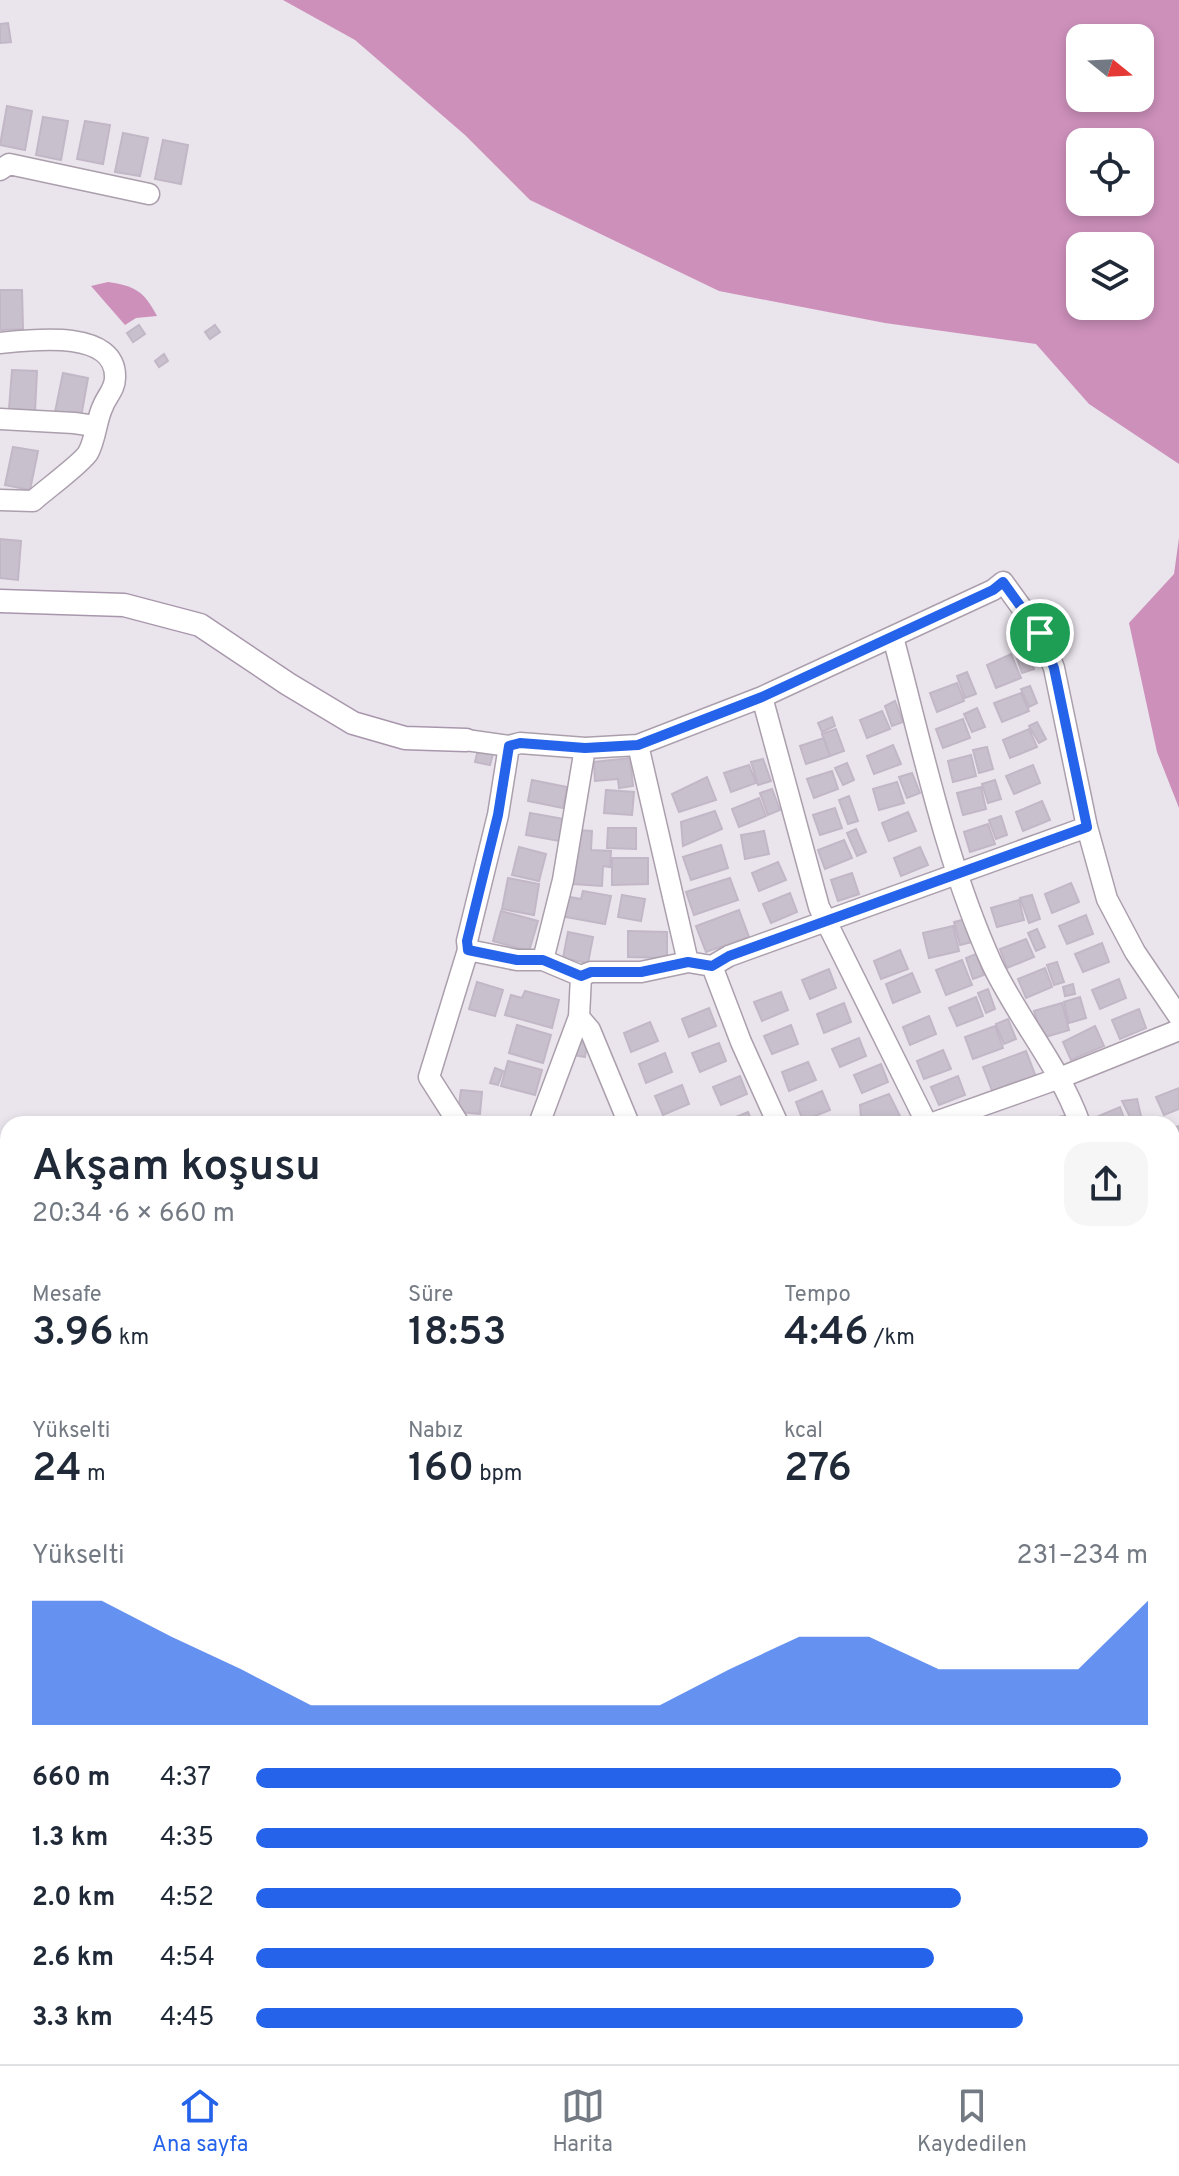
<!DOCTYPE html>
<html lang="tr">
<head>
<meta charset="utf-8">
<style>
	:root { --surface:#fff; --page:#f6f6f7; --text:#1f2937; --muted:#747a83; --line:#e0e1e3; --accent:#2563eb }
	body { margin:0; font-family:Overpass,sans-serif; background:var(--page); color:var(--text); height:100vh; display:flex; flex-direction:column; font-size:30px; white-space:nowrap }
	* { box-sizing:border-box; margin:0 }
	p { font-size:26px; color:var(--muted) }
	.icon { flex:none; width:44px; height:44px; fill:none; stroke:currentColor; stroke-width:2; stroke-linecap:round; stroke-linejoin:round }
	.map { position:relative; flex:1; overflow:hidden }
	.sheet { position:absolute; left:0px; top:1116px; width:1180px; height:948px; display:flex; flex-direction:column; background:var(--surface); border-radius:24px 24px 0 0; box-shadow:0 4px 12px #0003 }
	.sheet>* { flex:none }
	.needle { width:52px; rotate:108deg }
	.controls { position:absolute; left:1066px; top:24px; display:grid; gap:16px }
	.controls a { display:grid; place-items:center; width:88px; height:88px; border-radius:16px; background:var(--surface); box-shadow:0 4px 12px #0003; font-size:40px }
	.pin { position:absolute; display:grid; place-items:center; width:68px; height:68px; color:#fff; margin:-34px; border:4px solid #fff; border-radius:50%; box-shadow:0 2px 8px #0007 }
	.round { display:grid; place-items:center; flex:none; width:84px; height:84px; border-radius:24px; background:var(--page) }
	.summary { display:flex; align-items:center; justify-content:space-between; height:136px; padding:0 32px }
	h1 { font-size:44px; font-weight:600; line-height:60px }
	.stats { display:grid; grid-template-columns:repeat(3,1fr); gap:12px; height:136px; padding:8px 32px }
	.stats div { display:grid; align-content:center }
	.stats b { font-size:40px; font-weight:600 }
	.stats small { font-size:22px; font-weight:400 }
	.stats p { font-size:22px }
	.chart { height:224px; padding:16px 32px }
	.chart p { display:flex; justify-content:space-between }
	.chart svg { width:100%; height:144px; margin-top:8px; fill:var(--accent); opacity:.7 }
	ul { padding:0 32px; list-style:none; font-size:26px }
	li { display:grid; grid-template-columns:128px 96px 1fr; align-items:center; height:60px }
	li i { height:20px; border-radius:10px; background:var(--accent) }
	.tabs { display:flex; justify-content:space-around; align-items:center; height:112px; border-top:2px solid var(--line); background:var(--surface); font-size:22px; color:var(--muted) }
	.tabs a { display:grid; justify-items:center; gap:4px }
	.tabs .current { color:var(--accent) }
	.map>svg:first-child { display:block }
	.water { fill:#cd90bb; fill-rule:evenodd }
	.building { fill:#c9c0cd; stroke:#c2b7c6; stroke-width:2 }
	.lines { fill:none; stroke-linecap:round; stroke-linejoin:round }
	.service-casing { stroke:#ab9fad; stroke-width:13 }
	.minor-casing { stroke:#ab9fad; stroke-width:23 }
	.secondary-casing { stroke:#a897ac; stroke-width:25 }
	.service { stroke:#fff; stroke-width:10 }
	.minor { stroke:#fff; stroke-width:20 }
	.secondary { stroke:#fff; stroke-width:22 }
	.route-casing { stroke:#fff; stroke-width:16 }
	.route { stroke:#2563eb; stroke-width:10 }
</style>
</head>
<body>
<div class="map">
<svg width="1179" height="2064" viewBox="0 0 1179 2064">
	<rect width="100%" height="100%" fill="#eae4ec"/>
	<path class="water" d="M283,0h896v464l-90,-60 -53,-60 -151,-21 -166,-32 -189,-91 -65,-65 -110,-95zM1140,38v60h-60v-60zM1140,142v60h-60v-60zM1080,246h60v60h-60z
		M108,282c27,4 36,9 49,34l-21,2 -11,7 -34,-39z
		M1179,538v270l-22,-56 -28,-129 45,-49z
		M1179,1784v68l-7,-11v-53z"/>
	<path class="building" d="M8,23l3,19 -11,1v-19z
		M7,106l25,5 -7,39 -25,-5z
		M43,117l25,4 -7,39 -25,-5z
		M85,121l25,4 -7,39 -26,-5z
		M123,133l25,5 -8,38 -25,-4z
		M163,140l25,5 -7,39 -26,-5z
		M0,290h22l1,39 -23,1z
		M139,325l6,9 -12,8 -6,-9z
		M215,325l5,7 -10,7 -5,-7z
		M164,354l4,7 -9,6 -4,-6z
		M12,370l25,1 -2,40 -26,-2z
		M63,373l25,5 -7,39 -26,-5z
		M13,447l25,4 -8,39 -25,-5z
		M0,539l21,2 -3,39 -18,-2z
		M1027,649l7,20 -12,4 -7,-20z
		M1011,654l10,24 -25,10 -9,-23z
		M967,672l9,22 -11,4 -8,-22z
		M957,683l7,18 -27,11 -7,-19z
		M1030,686l7,17 -8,4 -8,-18z
		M1021,693l8,18 -27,11 -8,-19z
		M895,701l8,21 -11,4 -7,-20z
		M977,708l8,19 -13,5 -8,-18z
		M882,711l8,18 -23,9 -7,-18z
		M832,717l3,9 -13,6 -4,-9z
		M963,719l7,19 -27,10 -7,-19z
		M1037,722l9,17 -7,4 -10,-17z
		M836,729l8,22 -14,5 -8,-22z
		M1029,729l8,18 -27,11 -7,-18z
		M824,738l6,18 -24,8 -6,-18z
		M893,745l8,19 -27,10 -7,-18z
		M479,746l15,4 -4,15 -15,-3z
		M987,747l6,22 -14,4 -6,-23z
		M971,755l5,21 -23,6 -5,-21z
		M630,758l3,28 -14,2 -1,-9 -23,2 -1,-19z
		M763,759l8,22 -13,4 -7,-23z
		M847,763l7,17 -11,5 -8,-17z
		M749,765l7,18 -25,9 -7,-19z
		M1033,765l7,18 -26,11 -8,-18z
		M832,771l6,18 -24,9 -7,-19z
		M912,773l8,20 -13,5 -8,-21z
		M707,777l9,23 -37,12 -7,-18z
		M532,780l35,7 -4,21 -35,-7z
		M995,780l6,19 -13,4 -6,-19z
		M897,782l7,21 -25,7 -6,-21z
		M981,787l5,22 -23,6 -6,-22z
		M772,789l8,21 -12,5 -8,-22z
		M606,790l28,2 -2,23 -28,-2z
		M849,796l9,25 -10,3 -9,-24z
		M759,798l7,18 -27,11 -7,-18z
		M1042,801l8,19 -27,11 -7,-19z
		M835,808l7,20 -22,7 -7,-20z
		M715,811l7,18 -39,17 -2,-24z
		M908,812l8,19 -27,10 -7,-18z
		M530,813l34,6 -4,22 -34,-6z
		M1001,816l6,19 -11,4 -7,-19z
		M988,824l7,20 -25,8 -6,-20z
		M608,828h28v21l-29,-1z
		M856,829l10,23 -9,4 -10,-23z
		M576,830l16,1 -1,19 20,1 -1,16 -7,-1 -1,20 -29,-2z
		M764,831l5,23 -24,5 -4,-24z
		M844,840l8,18 -27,11 -7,-19z
		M721,845l7,23 -37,12 -8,-23z
		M519,847l27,7 -7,27 -27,-6z
		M920,847l8,18 -27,11 -7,-18z
		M612,858h36v26l-36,1z
		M778,862l8,18 -27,11 -7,-18z
		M852,873l7,21 -21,7 -7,-21z
		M508,878l31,6 -5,31 -32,-6z
		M730,878l8,22 -44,15 -8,-23z
		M1071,883l8,19 -27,11 -7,-19z
		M583,891l28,5 -6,28 -45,-8 4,-20 17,3z
		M790,893l7,19 -26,11 -8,-19z
		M622,895l23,4 -4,22 -23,-4z
		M1032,895l8,24 -11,4 -9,-25z
		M1019,900l5,20 -27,7 -6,-19z
		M739,910l10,27 -43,15 -10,-26z
		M501,911l37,10 -9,30 -36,-10z
		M1086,915l7,19 -26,10 -8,-18z
		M966,919l6,23 -12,3 -6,-23z
		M953,926l6,25 -30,7 -6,-25z
		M1037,929l8,18 -9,4 -8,-18z
		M628,931l39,1v26l-39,-1z
		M568,932l25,5 -5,26 -25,-5z
		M1026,939l8,18 -27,11 -7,-19z
		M1102,943l7,19 -26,10 -8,-18z
		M900,950l8,19 -27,10 -7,-18z
		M976,954l8,21 -11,4 -7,-21z
		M962,960l10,25 -26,10 -10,-25z
		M1057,962l7,20 -10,3 -7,-20z
		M1045,968l7,19 -26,11 -8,-19z
		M829,969l7,19 -26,11 -8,-19z
		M912,973l8,19 -27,11 -7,-19z
		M1119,979l7,19 -26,11 -8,-19z
		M477,982l26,8 -8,26 -26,-7z
		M1073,984l2,10 -10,2 -2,-9z
		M988,989l7,20 -9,4 -8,-20z
		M525,991l34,9 -7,28 -47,-13 6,-20 11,3z
		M781,992l7,18 -26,11 -8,-19z
		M976,997l7,19 -26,10 -8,-18z
		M1080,997l6,21 -17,5 -5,-21z
		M844,1003l7,19 -27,11 -7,-19z
		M1062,1003l7,27 -27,8 -8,-27z
		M709,1008l7,18 -27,11 -7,-18z
		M1139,1009l7,19 -26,11 -8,-19z
		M929,1016l7,18 -26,11 -7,-18z
		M1008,1019l8,20 -12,5 -8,-20z
		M650,1022l8,19 -27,11 -7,-19z
		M517,1025l34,10 -8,28 -34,-10z
		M791,1025l7,19 -26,10 -8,-18z
		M995,1026l8,22 -30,11 -8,-22z
		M1095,1026l9,20 -33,14 -8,-18z
		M859,1038l7,18 -26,11 -8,-18z
		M575,1042l12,1 -2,14 -12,-2z
		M719,1043l7,18 -26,11 -8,-19z
		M943,1050l8,19 -27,10 -7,-18z
		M1026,1051l10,26 -43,16 -10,-26z
		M665,1053l7,19 -26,11 -7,-19z
		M508,1061l34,9 -7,25 -34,-9z
		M808,1062l8,18 -27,11 -7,-19z
		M881,1064l7,18 -26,11 -8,-18z
		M495,1068l8,3 -5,14 -8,-2z
		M740,1076l7,18 -26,11 -8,-18z
		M958,1076l7,19 -26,10 -8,-18z
		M682,1085l7,19 -26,11 -8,-19z
		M1179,1088v21l-15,6 -8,-18z
		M461,1090l21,2 -2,22 -22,-2z
		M822,1091l8,19 -27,11 -7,-19z
		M889,1094l15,30h-49l-1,-2 7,-4 -1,-13z
		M1137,1099l4,17 -9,5 -10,-20z
		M1120,1107l6,17h-30l-2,-6z
		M748,1112l5,12h-31l-1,-1z
		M1067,1115l2,9h-13l-2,-6z
		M1179,1126v21l-7,3v-22z
		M1179,1156v22l-5,1 -2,-20z
		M1179,1197v21l-7,-18z
		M1172,1268l7,18 -7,3z
		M902,2056h20l-2,7z
		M936,2056h17l-2,8h-16z
		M964,2056h19l-3,8h-17z
		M997,2056h17l-2,8 -16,-2z
		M1026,2056h18l-3,8h-18z
		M1057,2056h18l-2,8h-18z
		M1088,2056h18l-2,8h-18z
		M1143,2056h29l1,4 -8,4h-34z"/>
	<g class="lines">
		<defs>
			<path id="service" d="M1172,1539l7,2
				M1172,1982l4,13 -4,12
				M1172,2009l7,18"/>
			<path id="minor" d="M0,170l9,-6 140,30
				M0,343c29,-3 117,-15 115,35 0,11 -8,18 -12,28 -7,14 -7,33 -15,47 -6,10 -44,38 -55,48l-33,-1
				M0,419l74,4 21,3
				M893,637c29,109 52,223 99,327 26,55 68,103 88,160
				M762,697l57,210 108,217
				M466,740l43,6 11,-3 65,5 53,-3 124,-48 231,-107 10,-8 37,51 14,35 33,159 20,72 28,53 44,65
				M638,745l50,217
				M468,950l49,10h26l38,16 10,-4h50l47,-10 24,4 17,-10 358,-129
				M543,960l20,-80 22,-132
				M712,966l29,76 37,82
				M579,1017l11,13 39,94
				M459,1124l-30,-47 39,-127 -1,-9 31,-126 11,-69
				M539,1124l40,-107 2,-41
				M930,1124l127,-45 122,-49
				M1172,1306l7,-2
				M1172,1398l7,9
				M0,1801l8,4
				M1172,1995h4
				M277,2064l7,-4 32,-4"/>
			<path id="secondary" d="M0,601l124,4 76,20 88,59 65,39 52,15 61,2"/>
		</defs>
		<use href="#service" class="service-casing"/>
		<use href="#minor" class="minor-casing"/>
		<use href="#secondary" class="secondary-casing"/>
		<use href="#service" class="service"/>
		<use href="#minor" class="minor"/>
		<use href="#secondary" class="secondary"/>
	</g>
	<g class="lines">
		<defs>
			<path id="route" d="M1003,582l37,51 14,35 33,159 -358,129 -17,10 -24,-4 -47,10h-50l-10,4 -38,-16h-26l-49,-10 -1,-9 31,-126 11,-69 11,-3 65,5 53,-3 124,-48 231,-107z"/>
		</defs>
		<use href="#route" class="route-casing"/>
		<use href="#route" class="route"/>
	</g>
</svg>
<div class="controls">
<a><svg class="needle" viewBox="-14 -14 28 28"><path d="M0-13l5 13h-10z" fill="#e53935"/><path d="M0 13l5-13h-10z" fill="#747a83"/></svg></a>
<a><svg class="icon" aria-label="locate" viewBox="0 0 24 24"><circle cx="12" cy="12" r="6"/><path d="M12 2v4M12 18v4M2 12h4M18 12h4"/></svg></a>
<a><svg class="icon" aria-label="layers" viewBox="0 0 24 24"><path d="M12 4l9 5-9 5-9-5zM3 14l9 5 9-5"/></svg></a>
</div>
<div class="pin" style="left:1040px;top:633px;background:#1e9e55"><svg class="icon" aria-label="arrive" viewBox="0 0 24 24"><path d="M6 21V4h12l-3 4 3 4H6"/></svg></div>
<section class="sheet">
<div class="summary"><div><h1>Akşam koşusu</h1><p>20:34 · 6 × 660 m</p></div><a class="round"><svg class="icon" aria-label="share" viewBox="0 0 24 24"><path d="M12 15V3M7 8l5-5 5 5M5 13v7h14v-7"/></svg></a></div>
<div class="stats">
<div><p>Mesafe</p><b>3.96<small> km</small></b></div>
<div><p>Süre</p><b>18:53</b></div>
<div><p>Tempo</p><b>4:46<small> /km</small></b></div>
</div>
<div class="stats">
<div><p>Yükselti</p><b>24<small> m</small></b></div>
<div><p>Nabız</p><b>160<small> bpm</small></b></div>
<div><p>kcal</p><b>276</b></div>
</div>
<div class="chart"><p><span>Yükselti</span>231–234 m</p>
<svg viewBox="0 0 160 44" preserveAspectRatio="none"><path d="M0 44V6L10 6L20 17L30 27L40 38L50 38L60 38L70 38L80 38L90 38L100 27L110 17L120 17L130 27L140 27L150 27L160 6V44z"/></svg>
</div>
<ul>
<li><b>660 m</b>4:37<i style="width:97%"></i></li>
<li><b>1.3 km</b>4:35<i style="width:100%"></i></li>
<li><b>2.0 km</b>4:52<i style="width:79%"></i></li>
<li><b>2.6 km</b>4:54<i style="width:76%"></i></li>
<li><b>3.3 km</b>4:45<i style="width:86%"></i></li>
</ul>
</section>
</div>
<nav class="tabs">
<a class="current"><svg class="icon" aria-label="home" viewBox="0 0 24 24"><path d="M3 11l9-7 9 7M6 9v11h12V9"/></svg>Ana sayfa</a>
<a><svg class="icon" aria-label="map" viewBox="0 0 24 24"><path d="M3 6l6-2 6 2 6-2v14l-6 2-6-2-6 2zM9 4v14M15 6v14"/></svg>Harita</a>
<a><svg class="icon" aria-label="saved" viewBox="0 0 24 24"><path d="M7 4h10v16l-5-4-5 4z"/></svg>Kaydedilen</a>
</nav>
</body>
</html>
